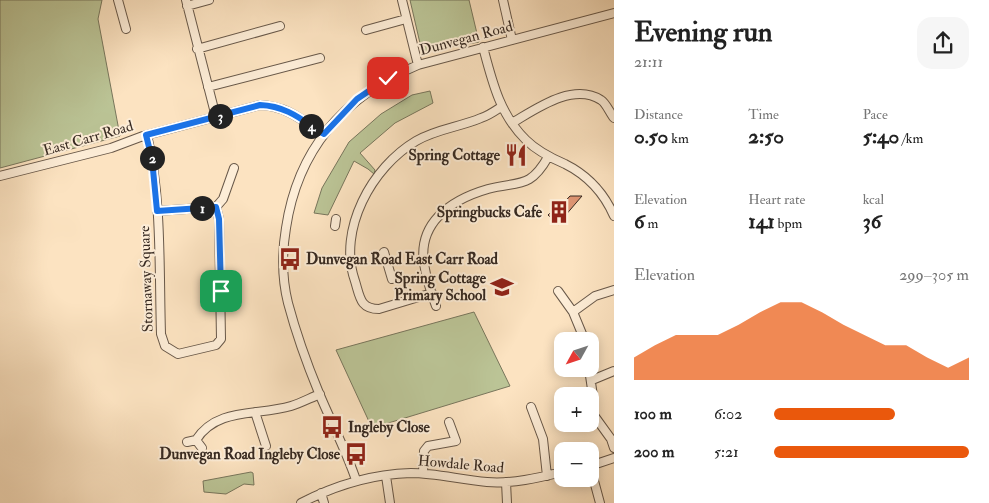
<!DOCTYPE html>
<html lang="en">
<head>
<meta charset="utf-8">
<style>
	:root { --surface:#fff; --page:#f6f6f6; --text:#222; --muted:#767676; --accent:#ea580c }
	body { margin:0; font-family:"IM FELL Double Pica",serif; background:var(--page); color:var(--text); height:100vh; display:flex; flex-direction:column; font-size:19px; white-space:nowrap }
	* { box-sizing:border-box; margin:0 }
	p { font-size:16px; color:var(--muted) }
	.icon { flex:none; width:28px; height:28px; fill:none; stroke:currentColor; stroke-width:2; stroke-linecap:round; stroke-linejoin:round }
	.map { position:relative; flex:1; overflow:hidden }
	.drawer { display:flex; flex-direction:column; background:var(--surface); width:375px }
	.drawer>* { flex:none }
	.needle { width:32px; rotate:230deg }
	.buttons { position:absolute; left:554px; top:332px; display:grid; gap:10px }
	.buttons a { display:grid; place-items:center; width:45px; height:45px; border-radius:10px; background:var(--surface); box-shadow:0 2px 12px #0003; font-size:25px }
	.pin { position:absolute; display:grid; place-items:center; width:42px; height:42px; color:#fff; margin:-21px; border-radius:10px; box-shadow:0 2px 8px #0006 }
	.km { position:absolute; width:25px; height:25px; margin:-12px; border-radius:50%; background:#222; color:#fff; font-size:14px; line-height:25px; text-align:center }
	.round { display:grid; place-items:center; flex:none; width:52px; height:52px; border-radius:15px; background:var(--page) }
	.summary { display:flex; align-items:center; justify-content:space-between; height:85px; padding:0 20px }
	h1 { font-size:28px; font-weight:700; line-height:38px }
	.figures { display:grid; grid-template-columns:repeat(3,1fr); gap:8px; height:85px; padding:5px 20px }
	.figures div { display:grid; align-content:center }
	.figures b { font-size:21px; font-weight:700 }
	.figures small { font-size:14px; font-weight:400 }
	.figures p { font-size:14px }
	.chart { height:140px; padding:10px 20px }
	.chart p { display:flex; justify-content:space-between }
	.chart svg { width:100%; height:90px; margin-top:5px; fill:var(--accent); opacity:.7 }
	ul { padding:0 20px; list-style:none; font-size:16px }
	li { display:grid; grid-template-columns:80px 60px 1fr; align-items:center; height:38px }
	li i { height:12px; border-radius:6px; background:var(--accent) }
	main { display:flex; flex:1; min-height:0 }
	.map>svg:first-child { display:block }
	.green { fill:#bbc496; stroke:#78765c }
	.building { fill:#dd9472; stroke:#362921 }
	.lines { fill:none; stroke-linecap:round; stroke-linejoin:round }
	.street-casing { stroke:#685849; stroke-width:10 }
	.street { stroke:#fdedd7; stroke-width:8 }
	.route-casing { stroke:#fff; stroke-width:10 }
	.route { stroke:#1a73e8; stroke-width:6 }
	.labels { text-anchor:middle; stroke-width:4; stroke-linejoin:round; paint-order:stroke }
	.street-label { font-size:15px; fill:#362921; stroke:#fdedd7 }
	.poi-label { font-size:15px; font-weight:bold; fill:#362921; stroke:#fdedd7; text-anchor:end }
</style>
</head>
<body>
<main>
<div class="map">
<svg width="614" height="503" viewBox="0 0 614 503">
	<rect width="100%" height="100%" fill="#fce3c1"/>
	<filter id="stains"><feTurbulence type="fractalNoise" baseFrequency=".004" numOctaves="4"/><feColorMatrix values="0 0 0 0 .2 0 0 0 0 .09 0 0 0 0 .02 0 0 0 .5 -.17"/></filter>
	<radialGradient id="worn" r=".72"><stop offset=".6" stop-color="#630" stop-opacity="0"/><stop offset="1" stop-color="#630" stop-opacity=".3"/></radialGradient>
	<path class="green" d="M0,0h102l-4,19 22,117 -120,32z
		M410,0h59l10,42 -57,10z
		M430,91l3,12 -38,20 -35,30 15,17 -1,4 -6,-5 -14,-8 -26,54 -14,-2 8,-25 27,-46 32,-28 31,-19z
		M474,312l36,74 -138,42 -36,-78z
		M251,472l2,1 1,12 -10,-1 -18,10 -22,-2 -1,-11z"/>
	<path class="building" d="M570,196h12l-18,21 2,1 -7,7 -11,-10 7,-7 2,2z"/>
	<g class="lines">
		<defs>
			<path id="street" d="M118,0l8,29
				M186,0l30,117
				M402,0l16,65
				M503,0l9,40
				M187,6l22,-6
				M366,30l40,-11
				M483,47c9,34 17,68 43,93 11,11 25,18 39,24 22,11 39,29 49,52
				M197,49l83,-23
				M208,87l112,-29
				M512,123c24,-14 61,-41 89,-23 5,3 9,13 13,18
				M147,135c15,64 12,133 14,199l4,12 13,8 38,-9 5,-6 -2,-120 -3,-12
				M0,176l111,-28 32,-12 117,-31c27,1 42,15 63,29
				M157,211l59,-4 7,-8 11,-31
				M335,226l1,-7
				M384,252l8,27
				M558,291l15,21
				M432,293l-53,16c-19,0 -19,-12 -24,-28 -18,-51 17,-114 61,-140 20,-12 44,-14 65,-23 7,-2 14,-7 20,-11
				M436,306c-4,-12 -9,-24 -11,-37 -10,-45 25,-69 63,-80 31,-8 42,0 60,-32
				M585,341l-12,-29 22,-16 19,-6
				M589,369l4,27v18l18,25 3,9
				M592,380l22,-9
				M531,407l12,32 4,37
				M255,412l11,34
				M196,440c21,-33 62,-24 95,-34 10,-3 19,-8 29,-12
				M187,442l9,-2 6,8
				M590,466l10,37
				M590,466l24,-8
				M423,473l1,-22 4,-5 28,-5 -7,-19
				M386,476l4,27
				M356,480c-10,-30 -25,-58 -37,-87 -12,-29 -23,-60 -31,-90 -6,-24 -6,-51 -2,-75 12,-80 58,-132 132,-163l196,-52
				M506,482l1,21
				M321,493l3,10
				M301,503c35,-18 71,-29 110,-30 25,0 50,7 76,9 25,2 51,-4 75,-10"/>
		</defs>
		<use href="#street" class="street-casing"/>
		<use href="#street" class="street"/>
	</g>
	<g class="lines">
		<defs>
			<path id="route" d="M221,291l-2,-72 -3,-12 -59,4 -5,-52 -6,-24 114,-30c27,1 42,15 64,29l33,-35 31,-21"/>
		</defs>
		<use href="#route" class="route-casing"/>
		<use href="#route" class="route"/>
	</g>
	<defs>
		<symbol id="restaurant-bare" viewBox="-9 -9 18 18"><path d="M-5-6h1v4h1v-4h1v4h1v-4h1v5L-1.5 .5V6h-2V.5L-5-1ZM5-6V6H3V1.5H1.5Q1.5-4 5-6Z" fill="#8f2418" stroke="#fdedd7" stroke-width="2.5" paint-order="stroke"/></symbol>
		<symbol id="building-bare" viewBox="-9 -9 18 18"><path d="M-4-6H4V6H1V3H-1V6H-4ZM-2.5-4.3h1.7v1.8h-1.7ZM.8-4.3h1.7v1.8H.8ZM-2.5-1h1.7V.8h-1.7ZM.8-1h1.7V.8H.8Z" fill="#8f2418" stroke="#fdedd7" stroke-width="2.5" paint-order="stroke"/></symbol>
		<symbol id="bus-bare" viewBox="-9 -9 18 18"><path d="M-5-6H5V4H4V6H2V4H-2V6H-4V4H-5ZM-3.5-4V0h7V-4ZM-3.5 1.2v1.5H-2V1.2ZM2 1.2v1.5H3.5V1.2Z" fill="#8f2418" stroke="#fdedd7" stroke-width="2.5" paint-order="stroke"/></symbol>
		<symbol id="school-bare" viewBox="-9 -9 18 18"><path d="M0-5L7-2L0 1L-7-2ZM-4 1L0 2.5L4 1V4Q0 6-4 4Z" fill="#8f2418" stroke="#fdedd7" stroke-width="2.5" paint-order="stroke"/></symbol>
	</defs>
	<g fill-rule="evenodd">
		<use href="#restaurant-bare" x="500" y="139" width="32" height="32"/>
		<use href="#building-bare" x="543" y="196" width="32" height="32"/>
		<use href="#bus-bare" x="274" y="243" width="32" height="32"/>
		<use href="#school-bare" x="486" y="271" width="32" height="32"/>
		<use href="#bus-bare" x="316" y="411" width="32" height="32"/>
		<use href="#bus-bare" x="340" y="438" width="32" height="32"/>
	</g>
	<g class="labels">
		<g class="street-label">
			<text transform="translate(466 38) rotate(-15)" y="5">Dunvegan Road</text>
			<text transform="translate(88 138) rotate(-16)" y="5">East Carr Road</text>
			<text transform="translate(146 279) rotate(-92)" y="5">Stornaway Square</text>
			<text transform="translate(461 464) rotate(5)" y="5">Howdale Road</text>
		</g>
		<g class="poi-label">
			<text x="500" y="160">Spring Cottage</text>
			<text x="542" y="217">Springbucks Cafe</text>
			<text x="306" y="264" text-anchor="start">Dunvegan Road East Carr Road</text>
			<text x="486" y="283">Spring Cottage<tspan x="486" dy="17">Primary School</tspan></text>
			<text x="348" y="432" text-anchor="start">Ingleby Close</text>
			<text x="340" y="459">Dunvegan Road Ingleby Close</text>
		</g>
	</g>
	<rect width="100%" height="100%" filter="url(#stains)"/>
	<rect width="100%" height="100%" fill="url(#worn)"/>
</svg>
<div class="buttons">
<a><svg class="needle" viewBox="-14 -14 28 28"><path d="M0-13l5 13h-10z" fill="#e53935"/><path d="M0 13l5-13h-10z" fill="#767676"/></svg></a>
<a>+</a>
<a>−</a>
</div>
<div class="pin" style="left:221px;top:291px;background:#1e9e55"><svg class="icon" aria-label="arrive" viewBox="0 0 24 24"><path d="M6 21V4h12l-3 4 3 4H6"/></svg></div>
<div class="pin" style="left:388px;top:78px;background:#d93025"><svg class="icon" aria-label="check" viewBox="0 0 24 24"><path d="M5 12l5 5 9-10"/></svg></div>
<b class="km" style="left:202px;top:208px">1</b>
<b class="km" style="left:152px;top:158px">2</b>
<b class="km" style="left:220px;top:116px">3</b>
<b class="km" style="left:311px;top:126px">4</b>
</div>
<section class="drawer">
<div class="summary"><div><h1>Evening run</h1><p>21:11</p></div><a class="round"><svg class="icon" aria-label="share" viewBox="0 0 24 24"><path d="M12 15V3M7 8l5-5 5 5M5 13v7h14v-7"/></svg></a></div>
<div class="figures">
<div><p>Distance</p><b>0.50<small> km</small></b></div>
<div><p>Time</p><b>2:50</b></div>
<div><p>Pace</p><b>5:40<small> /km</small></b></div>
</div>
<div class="figures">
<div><p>Elevation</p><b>6<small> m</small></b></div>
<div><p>Heart rate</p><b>141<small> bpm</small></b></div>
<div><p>kcal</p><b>36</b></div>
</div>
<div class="chart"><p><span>Elevation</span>299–305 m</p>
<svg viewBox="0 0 160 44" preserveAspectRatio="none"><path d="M0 44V33L10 27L20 22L30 22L40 22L50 17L60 11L70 6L80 6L90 11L100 17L110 22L120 27L130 27L140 33L150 38L160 33V44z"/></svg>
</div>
<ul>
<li><b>100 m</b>6:02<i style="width:62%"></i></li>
<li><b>200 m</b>5:21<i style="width:100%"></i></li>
</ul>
</section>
</main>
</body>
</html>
